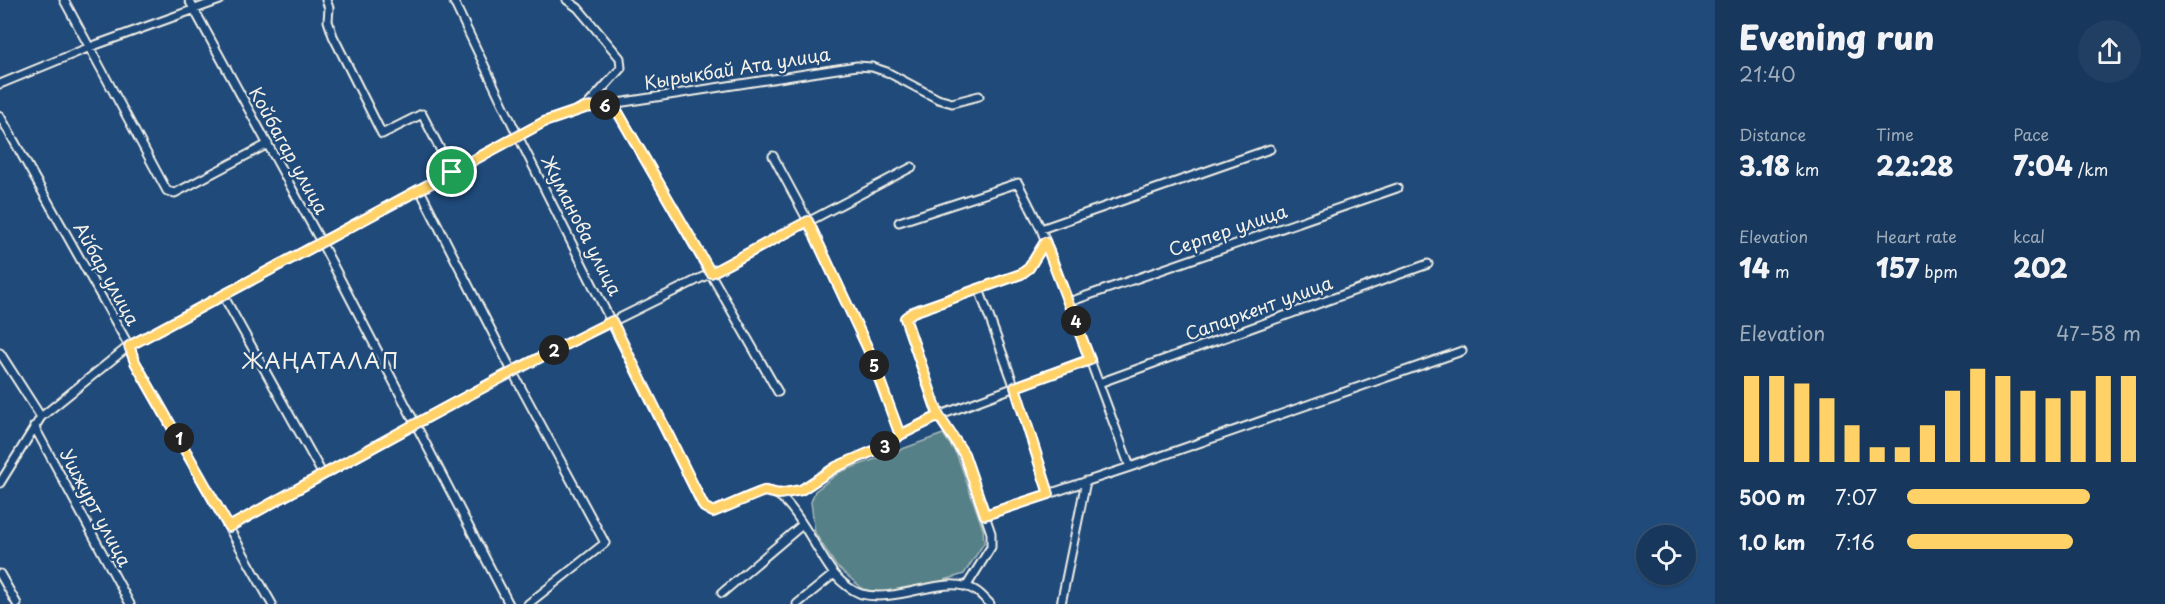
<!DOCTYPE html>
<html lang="en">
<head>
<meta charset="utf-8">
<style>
	:root { --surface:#17385c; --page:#203f62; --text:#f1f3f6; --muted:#9eacbb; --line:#365272; --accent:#ffd166 }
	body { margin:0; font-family:"Playpen Sans",sans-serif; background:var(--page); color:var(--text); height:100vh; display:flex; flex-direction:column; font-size:22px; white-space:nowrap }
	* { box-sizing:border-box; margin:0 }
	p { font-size:20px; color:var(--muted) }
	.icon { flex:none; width:33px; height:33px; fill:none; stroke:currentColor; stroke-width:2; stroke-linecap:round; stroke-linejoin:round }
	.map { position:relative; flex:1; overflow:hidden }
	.details { display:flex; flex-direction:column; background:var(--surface); width:450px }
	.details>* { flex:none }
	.buttons { position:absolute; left:1636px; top:525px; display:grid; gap:12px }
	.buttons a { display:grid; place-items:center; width:60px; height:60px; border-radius:50%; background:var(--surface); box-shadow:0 2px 4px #0004,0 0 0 2px var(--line); font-size:30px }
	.pin { position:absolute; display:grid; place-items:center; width:51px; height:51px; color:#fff; margin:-26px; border:3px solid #fff; border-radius:50%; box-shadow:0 2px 6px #0007 }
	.km { position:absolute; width:30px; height:30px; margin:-15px; border-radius:50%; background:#222; color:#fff; font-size:16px; line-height:30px; text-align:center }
	.round { display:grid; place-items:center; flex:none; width:63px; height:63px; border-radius:32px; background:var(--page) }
	.overview { display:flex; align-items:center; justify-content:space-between; height:102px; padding:0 24px }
	h1 { font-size:33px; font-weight:800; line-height:45px }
	.metrics { display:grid; grid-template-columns:repeat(3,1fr); gap:9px; height:102px; padding:6px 24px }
	.metrics div { display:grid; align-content:center }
	.metrics b { font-size:26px; font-weight:800 }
	.metrics small { font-size:16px; font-weight:400 }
	.metrics p { font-size:16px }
	.chart { height:168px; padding:12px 24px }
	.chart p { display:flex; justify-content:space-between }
	.chart svg { width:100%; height:108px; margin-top:6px; stroke:var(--accent); stroke-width:6 }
	ul { padding:0 24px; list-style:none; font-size:20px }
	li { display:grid; grid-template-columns:96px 72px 1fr; align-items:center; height:45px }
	li i { height:15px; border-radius:8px; background:var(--accent) }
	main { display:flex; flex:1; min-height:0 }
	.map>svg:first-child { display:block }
	.green { fill:#568087; stroke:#a5b8b8; stroke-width:1.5 }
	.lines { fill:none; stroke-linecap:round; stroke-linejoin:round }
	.minor-casing { stroke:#f4f1e8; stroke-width:11 }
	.minor { stroke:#1f4a7a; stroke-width:7 }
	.route-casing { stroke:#fff; stroke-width:12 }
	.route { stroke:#ffd166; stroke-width:8 }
	.labels { text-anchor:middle; stroke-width:5; stroke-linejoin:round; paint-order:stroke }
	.street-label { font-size:18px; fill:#f4f1e8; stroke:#1f4a7a }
	.quarter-label { font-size:21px; letter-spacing:1.5px; fill:#f4f1e8; stroke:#1f4a7a }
</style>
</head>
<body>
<main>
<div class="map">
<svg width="1715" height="604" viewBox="0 0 1715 604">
	<rect width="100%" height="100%" fill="#1f4a7a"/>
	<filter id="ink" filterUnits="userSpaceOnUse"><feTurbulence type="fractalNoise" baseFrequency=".0167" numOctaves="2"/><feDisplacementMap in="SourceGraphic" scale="12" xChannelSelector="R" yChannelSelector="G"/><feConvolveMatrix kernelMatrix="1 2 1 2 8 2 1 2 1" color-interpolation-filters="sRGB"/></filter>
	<g filter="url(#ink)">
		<path class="green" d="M943,434l14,21 26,74 1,14 -20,31 -35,11 -35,8h-13l-18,-4 -27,-23 -21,-33 -4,-31 4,-11 25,-19z"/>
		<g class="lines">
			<defs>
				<path id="minor" d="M64,0l103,191 8,2 93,-49
					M189,0l132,242 188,362
					M326,0l3,8 -1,13 5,15 49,98 40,-20 30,58
					M453,0l65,136 186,371 9,5c13,-4 39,-19 51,-21 26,-4 55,67 71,84 7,8 16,15 26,19 40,10 85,-22 115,-3 5,3 10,9 14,13
					M567,0l11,8 42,50 1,10 -36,40
					M0,84l90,-37 130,-47
					M613,103l165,289
					M0,116l129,230 6,16 137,242
					M773,156l35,65 60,128 32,86
					M420,190l92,181 93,172 -77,61
					M899,222l119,-39 23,46 89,238
					M1041,229l229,-80
					M979,289l36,99 34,106
					M223,295l100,180
					M1069,302l328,-114
					M0,353l41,64
					M1099,383l329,-119
					M34,426l96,178
					M0,483l41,-66 88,-71 415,-224 41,-14 272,-42 15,1 15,5 51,27 14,4 27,-7
					M779,494l22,-4 35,-23 56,-24 8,-8 38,-19 152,-57
					M985,515l145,-48 332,-116
					M229,527l283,-156 199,-98 201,-106
					M0,574l17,30
					M966,587l25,-40v-14l-27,-79 -26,-38 -33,-98 8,-6 108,-38 8,-6 16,-26
					M722,593l80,-68
					M797,604l37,-30
					M1061,604l25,-123"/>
			</defs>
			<use href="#minor" class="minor-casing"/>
			<use href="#minor" class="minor"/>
		</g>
	</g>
	<g class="lines" filter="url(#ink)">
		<defs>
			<path id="route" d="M452,172l-323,174 6,16 94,165c127,-71 253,-141 383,-206l92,186 9,5 51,-21 15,3 22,-4 35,-23 56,-24 8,-8 39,-19 25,38 21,61 64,-21 -34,-107 75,-27 -45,-118 -16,26 -8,6 -108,38 -8,6 34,98 -39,19 -32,-86 -60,-128 -97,52 -98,-169 -28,4 -41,14 -92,50"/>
		</defs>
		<use href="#route" class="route-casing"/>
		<use href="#route" class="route"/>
	</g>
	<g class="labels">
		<g class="street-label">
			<text transform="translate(737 69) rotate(-9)" y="6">Кырыкбай Ата улица</text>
			<text transform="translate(288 151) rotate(61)" y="6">Койбагар улица</text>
			<text transform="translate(581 226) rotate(63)" y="6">Жуманова улица</text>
			<text transform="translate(1228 231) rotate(-19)" y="6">Серпер улица</text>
			<text transform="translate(106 274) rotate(61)" y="6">Айбар улица</text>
			<text transform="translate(1259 309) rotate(-20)" y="6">Сапаркент улица</text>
			<text transform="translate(95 508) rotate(62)" y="6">Ушжурт улица</text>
		</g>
		<g class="quarter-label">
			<text x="321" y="369">ЖАҢАТАЛАП</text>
		</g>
	</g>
</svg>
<div class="buttons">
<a><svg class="icon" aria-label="locate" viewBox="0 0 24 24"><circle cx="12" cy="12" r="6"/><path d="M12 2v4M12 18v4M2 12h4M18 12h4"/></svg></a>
</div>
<div class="pin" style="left:452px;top:172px;background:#1e9e55"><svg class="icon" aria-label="arrive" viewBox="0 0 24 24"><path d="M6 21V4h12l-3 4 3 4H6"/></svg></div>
<b class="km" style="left:179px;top:438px">1</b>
<b class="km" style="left:554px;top:350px">2</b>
<b class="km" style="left:885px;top:446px">3</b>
<b class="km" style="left:1076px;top:321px">4</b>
<b class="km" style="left:874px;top:365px">5</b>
<b class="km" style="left:605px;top:105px">6</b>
</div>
<section class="details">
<div class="overview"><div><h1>Evening run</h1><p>21:40</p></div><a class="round"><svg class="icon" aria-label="share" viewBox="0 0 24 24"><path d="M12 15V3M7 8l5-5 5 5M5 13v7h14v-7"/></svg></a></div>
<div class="metrics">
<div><p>Distance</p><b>3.18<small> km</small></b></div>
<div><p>Time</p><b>22:28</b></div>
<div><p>Pace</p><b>7:04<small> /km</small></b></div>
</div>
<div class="metrics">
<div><p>Elevation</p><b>14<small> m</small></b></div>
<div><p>Heart rate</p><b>157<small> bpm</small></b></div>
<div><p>kcal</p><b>202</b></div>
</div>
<div class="chart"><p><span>Elevation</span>47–58 m</p>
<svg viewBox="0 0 160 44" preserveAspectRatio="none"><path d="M5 44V9M15 44V9M25 44V12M35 44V18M45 44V29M55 44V38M65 44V38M75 44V29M85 44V15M95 44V6M105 44V9M115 44V15M125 44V18M135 44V15M145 44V9M155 44V9"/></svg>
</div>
<ul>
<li><b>500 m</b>7:07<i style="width:78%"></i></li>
<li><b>1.0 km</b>7:16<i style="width:71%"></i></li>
</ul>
</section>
</main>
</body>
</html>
